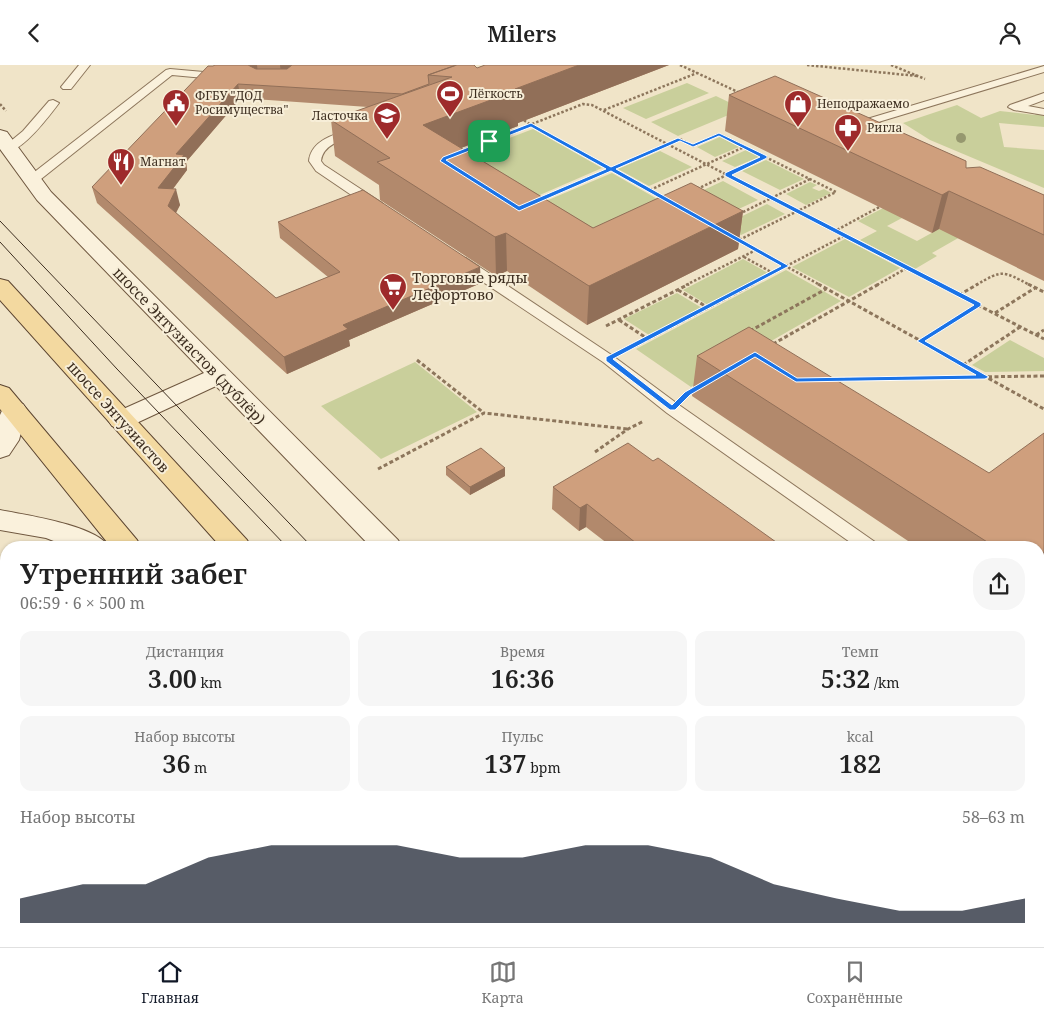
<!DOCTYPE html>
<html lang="ru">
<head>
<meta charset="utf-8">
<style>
	:root { --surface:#fff; --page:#f6f6f6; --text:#222; --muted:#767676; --line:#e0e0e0; --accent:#111827 }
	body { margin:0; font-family:"Noto Serif",serif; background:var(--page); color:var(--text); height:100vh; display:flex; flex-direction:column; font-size:19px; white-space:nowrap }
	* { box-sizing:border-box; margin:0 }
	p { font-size:16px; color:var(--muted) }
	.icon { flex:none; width:28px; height:28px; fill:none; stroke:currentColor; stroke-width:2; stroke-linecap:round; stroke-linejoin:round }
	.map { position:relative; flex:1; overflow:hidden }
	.panel { position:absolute; left:0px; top:476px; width:1045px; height:406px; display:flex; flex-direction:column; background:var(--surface); border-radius:20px 20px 0 0; box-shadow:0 1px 4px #0004 }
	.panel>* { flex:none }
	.pin { position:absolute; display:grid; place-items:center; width:42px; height:42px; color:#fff; margin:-21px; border-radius:10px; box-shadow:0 2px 8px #0006 }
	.round { display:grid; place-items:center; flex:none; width:52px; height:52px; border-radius:20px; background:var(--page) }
	.headline { display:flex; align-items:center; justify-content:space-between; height:85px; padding:0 20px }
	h1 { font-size:28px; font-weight:600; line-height:38px }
	.metrics { display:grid; grid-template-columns:repeat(3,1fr); gap:8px; height:85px; padding:5px 20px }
	.metrics div { display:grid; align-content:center; border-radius:12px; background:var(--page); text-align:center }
	.metrics b { font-size:25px; font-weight:600 }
	.metrics small { font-size:14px; font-weight:400 }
	.metrics p { font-size:14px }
	.chart { height:140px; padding:10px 20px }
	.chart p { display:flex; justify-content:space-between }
	.chart svg { width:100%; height:90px; margin-top:5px; fill:var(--accent); opacity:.7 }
	header { display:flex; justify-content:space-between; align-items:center; height:65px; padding:0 20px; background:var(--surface); font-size:22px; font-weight:600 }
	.tab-bar { display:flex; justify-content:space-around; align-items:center; height:70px; border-top:1px solid var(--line); background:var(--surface); font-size:14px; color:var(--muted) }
	.tab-bar a { display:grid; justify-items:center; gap:2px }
	.tab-bar .on { color:var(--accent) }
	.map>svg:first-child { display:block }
	.green { fill:#c9cf9b }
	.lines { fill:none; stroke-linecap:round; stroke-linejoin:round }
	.lane-casing { stroke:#8d765c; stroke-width:2 }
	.secondary-casing { stroke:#6f573f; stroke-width:2 }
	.primary-casing { stroke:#5b4430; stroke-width:2 }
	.path-far2 { stroke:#8d765c; stroke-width:2.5; stroke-dasharray:2.5 2; stroke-linecap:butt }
	.path-far1 { stroke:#8d765c; stroke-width:3; stroke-dasharray:4 2.5; stroke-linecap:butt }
	.path { stroke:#8d765c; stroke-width:4; stroke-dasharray:4.5 3; stroke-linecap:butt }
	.lane { fill:#faf1dc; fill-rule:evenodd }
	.secondary { fill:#faf1dc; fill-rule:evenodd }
	.primary { fill:#f3d9a0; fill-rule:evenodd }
	.tram { stroke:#3d2e20; stroke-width:1 }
	.tree { fill:#96986f }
	.wall { fill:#b2896c }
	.shaded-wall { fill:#916f58 }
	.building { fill:#cf9f7d; stroke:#916f58 }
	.route { fill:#1a73e8; stroke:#fff; fill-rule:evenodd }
	.labels { text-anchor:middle; stroke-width:4; stroke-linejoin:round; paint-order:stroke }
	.far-poi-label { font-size:12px; fill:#3d2e20; stroke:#f7eed8; text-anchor:start }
	.poi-label { font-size:15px; fill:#3d2e20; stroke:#f7eed8; text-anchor:start }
	.street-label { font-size:15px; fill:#3d2e20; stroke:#f7eed8 }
</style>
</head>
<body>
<header><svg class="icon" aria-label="back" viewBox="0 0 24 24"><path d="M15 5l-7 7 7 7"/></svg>Milers<svg class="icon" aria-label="person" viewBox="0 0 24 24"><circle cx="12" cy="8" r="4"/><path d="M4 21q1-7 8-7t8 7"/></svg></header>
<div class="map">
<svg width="1044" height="882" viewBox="0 0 1044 882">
	<rect width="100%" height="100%" fill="#f0e4c8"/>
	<path class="green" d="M687,18l22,10 -63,26 -23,-11z
		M716,31l27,13 -65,27 -27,-14z
		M957,40l24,13 19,-7 35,4 2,-2 7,3v11l-45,-4 5,24 40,3v38l-114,-48 -27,-17z
		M533,64l69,39 -83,36 -70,-43z
		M720,72l19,10 -24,10 -18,-10z
		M746,85l13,7 -24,10 -13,-6z
		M660,86l32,16 -43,19 -31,-17z
		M766,95l38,19 -24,11 -38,-19z
		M612,108l68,39 -85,39 -68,-42z
		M723,116l35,19 -43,20 -35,-19z
		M810,117l7,3 -5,3 7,3 5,-2 7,4 -25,12 -20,-11z
		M928,120l19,9 -60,32 30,15 60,-33 18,9 -63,36 5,3 -22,13 -55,-29 17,-9 -19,-10z
		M767,139l18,10 -44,21 -17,-10z
		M845,174l55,29 -51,29 -57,-30z
		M743,194l25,14 -60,32 -25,-15z
		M786,205l55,31 -150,86 -55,-38z
		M677,228l25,15 -53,27 -25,-16z
		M1010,275l34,18v13l-59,1 -13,-7z
		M415,297l62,50 -96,47 -60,-53z"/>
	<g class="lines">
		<defs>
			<path id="lane" d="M79,0h11l-19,24h-8l-2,-2z
				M1044,1v6l-169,51 1,4 12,7 -2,3c-10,2 -18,-5 -23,-13l4,-5z
				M170,4l45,4 5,3 -5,3 -43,-4 -136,108h-8l-2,-3 2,-3 138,-107z
				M1044,28v7l-16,6 16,3v6l-30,-5 -6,-3 2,-2z
				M53,35l6,3c-9,12 -38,51 -53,48l-2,-3 2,-3 17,-14 26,-30z
				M356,63l4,1 2,3 -2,3c-15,4 -37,8 -39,26l3,4 58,38 1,3 -1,3h-10l-56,-38 -7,-10c2,-22 29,-28 47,-33z
				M461,192l5,1 147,98 66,49 196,137 3,5h-21l-190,-134 -64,-51 -147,-98 -2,-3z
				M1044,561v14l-5,1v-14z
				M1039,801l5,2v24l-5,-2z"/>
			<path id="secondary" d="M0,65l7,2 44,60 347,348 4,7h-31l-155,-161 -86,40 -9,2 -9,-2 -4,-6 4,-6 92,-41 -167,-173 -37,-51z
				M14,337l9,2 4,6 -8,30 -10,15 -9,3v-43l5,-11z
				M0,445c25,5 96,15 109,37h-40l-23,-9 -46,-8z
				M1044,771v35l-5,2v-35z
				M757,876h42l2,6h-41z
				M928,876h42l-3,6h-41z"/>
			<path id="primary" d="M0,214l8,2 239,259 4,7h-30l-221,-247z
				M0,320l9,3 128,152 4,7h-30l-111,-138z
				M434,876h41l2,6h-40z
				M578,876h41l2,6h-40z"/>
		</defs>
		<use href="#lane" class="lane-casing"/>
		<use href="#secondary" class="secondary-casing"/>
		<use href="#primary" class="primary-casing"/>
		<path class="path-far2" d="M680,0l60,28
			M807,0l110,11
			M891,0l34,14
			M0,39l6,7
			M604,45l93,-37
			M532,59l51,-20 9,1 243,126
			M531,60l133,73
			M461,87l70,-27 -9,-6
			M697,124l68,-32
			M650,125l94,-43
			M540,135l140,-61 13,7 26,-12 117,58 -97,48
			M883,140l-48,26 105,54
			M739,149l71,-35
			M737,174l83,46
			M744,192l29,16
			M686,220l70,-35
			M750,220l94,-49
			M877,220l30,-17
			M976,220c28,-16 26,-14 54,0"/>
		<path class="path-far1" d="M818,219l226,125
			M937,219l107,55
			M1028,219l16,8
			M678,225l29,17
			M959,230l19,-11
			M995,248l40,-25
			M619,255l29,19
			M606,261l83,-42
			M750,266l76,-42
			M1036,270l8,-5
			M921,276l58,-36
			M773,279l106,-60
			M635,281l118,-62
			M417,295l67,53
			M963,300l57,-38
			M832,314l212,-3
			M595,387l33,-23 16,-8
			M378,404l106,-56 143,16"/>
		<path class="path" d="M0,532l6,10
			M1039,668l5,-5
			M222,876l4,6
			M898,876l6,6
			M993,876l7,6"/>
		<use href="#lane" class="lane"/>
		<use href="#secondary" class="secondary"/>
		<use href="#primary" class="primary"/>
		<path class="tram" d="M0,156l312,326
			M0,177l117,127 170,178
			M657,876l5,6
			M688,876l5,6"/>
	</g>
	<circle class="tree" cx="961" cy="73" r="5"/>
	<path class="wall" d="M215,0h240l22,3 8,-3h184l-151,58v3l-57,22 132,80 150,-17 -5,38 -151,76 -80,-54 -11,5 -116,-76 -1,-15 -44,-29 -4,-36 37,-13 -127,-9 -55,64 1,8 -14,19 7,16 -4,8 100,85 52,-21 -48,-39 -2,-16 203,61 -132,57 1,6 -63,28 -190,-171 -5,-16z
		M729,30l237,73 78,27v86l-105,-52 -7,4 -207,-102z
		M697,291l342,191h-122l-225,-151z
		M653,396l130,86h-171l-26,-20 -7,4 -27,-22 1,-22z
		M446,402l59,1v8l-35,19 -24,-20z"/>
	<path class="shaded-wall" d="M248,0h9l1,9z
		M280,0h12l-11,10z
		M579,0h90l-151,58v3l-93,36 -2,-37 92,-36z
		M238,19l3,14 -55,64 1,8 -25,33 -4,-15 18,-34z
		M176,124l4,16 -9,17 -3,-16z
		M949,126l-10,38 -7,4 10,-38z
		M743,146l-5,38 -151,76 2,-39z
		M506,168l1,38 -11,5 -1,-39z
		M480,202l1,16 -132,57 1,6 -63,28 -3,-17 59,-32z
		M505,403v8l-35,19v-8z
		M587,439l-1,23 -7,4 1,-23z
		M1044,487v26l-5,4v-26z
		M6,819v28l-6,4v-28z"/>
	<path class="building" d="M215,0h33l8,4h31l5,-4h164l-28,10 1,9 -27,10 -164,-10 -62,70 8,1 -26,33 18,1 -8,17 108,92 64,-26 -62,-50 85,-32 117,77 -137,58 5,4 -64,28 -192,-170 116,-121h5z
		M457,0h17l3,3 8,-3h94l-64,24 3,1 -95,35 170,103 98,-45 52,28 -154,75 -83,-53 -11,4 -118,-75 13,-4 -59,-38 121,-43 -24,-2z
		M775,11l191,85v7l14,-1 64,28v40l-95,-44 -7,4 -213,-100z
		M749,262l240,146 55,-40v119l-5,4v-9h-44l-298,-191z
		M628,378l25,18 5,-3 125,89h-142l-54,-43 -7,4 -27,-21z
		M481,383l24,20 -35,19 -24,-20z
		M6,735v84l-6,4v-84z"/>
	<path class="route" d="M531,58l80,44 67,-29 15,6 26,-11 48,23v2l-35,17 249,128v3l-56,35 64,36 -4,2 -189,3 -41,-25 -65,38 -15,15h-5l-64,-49v-4l175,-91 -170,-95 -92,40 -79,-50 3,-4zM531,62l75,42 -87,37 -73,-46zM719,71l41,21 -35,16v3l249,129 -57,36 59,34 -179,3 -42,-26 -70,40 -13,13 -59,-46 176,-93 -173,-97 64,-28 13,6z"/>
	<defs>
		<symbol id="stadium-pin" viewBox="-11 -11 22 30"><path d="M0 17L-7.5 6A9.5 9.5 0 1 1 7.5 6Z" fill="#9e2a2b" stroke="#f7eed8"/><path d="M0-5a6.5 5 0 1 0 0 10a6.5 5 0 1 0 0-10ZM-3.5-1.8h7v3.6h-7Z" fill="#fff"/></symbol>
		<symbol id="civic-pin" viewBox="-11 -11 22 30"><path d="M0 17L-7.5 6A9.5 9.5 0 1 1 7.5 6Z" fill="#9e2a2b" stroke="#f7eed8"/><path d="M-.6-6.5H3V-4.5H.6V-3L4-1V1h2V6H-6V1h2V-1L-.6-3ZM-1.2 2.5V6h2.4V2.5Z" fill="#fff"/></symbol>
		<symbol id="shop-pin" viewBox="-11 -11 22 30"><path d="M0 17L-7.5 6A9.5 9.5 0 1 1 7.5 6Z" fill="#9e2a2b" stroke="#f7eed8"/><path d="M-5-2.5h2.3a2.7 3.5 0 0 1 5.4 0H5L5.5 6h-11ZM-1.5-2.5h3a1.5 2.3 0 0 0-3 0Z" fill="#fff"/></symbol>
		<symbol id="school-pin" viewBox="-11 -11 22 30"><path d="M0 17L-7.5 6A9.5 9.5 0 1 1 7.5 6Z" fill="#9e2a2b" stroke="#f7eed8"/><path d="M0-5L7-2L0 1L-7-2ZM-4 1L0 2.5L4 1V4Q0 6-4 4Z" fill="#fff"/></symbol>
		<symbol id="pharmacy-pin" viewBox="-11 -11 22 30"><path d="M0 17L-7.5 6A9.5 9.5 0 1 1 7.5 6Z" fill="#9e2a2b" stroke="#f7eed8"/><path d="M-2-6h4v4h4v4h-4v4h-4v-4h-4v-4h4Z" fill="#fff"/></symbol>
		<symbol id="restaurant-pin" viewBox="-11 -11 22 30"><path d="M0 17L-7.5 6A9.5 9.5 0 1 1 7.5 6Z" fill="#9e2a2b" stroke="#f7eed8"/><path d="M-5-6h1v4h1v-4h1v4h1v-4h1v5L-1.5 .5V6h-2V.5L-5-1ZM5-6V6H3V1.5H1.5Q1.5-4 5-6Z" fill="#fff"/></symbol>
		<symbol id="supermarket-pin" viewBox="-11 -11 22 30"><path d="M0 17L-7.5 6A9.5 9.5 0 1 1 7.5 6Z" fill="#9e2a2b" stroke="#f7eed8"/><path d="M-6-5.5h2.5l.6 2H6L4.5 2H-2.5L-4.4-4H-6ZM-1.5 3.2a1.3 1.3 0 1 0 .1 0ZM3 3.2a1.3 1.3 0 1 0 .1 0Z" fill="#fff"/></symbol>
	</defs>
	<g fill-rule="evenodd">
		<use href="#stadium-pin" x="434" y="13" width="32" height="43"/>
		<use href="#civic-pin" x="160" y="22" width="32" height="43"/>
		<use href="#shop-pin" x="782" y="23" width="32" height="43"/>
		<use href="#school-pin" x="371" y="35" width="32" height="43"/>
		<use href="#pharmacy-pin" x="832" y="47" width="32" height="43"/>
		<use href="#restaurant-pin" x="105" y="81" width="32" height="43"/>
		<use href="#supermarket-pin" x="377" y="206" width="32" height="43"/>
	</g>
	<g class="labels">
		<g class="far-poi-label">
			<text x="469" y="33">Лёгкость</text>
			<text x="195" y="35">ФГБУ "ДОД<tspan x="195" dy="14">Росимущества"</tspan></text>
			<text x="817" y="43">Неподражаемо</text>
			<text x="368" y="55" text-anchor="end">Ласточка</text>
			<text x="867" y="67">Ригла</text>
			<text x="140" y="101">Магнат</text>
		</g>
		<g class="poi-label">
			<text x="412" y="218">Торговые ряды<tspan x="412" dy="17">Лефортово</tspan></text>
		</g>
		<g class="street-label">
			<text transform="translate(189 281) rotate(46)" y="5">шоссе Энтузиастов (дублёр)</text>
			<text transform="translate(118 352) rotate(48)" y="5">шоссе Энтузиастов</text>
		</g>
	</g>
</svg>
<div class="pin" style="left:489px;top:76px;background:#1e9e55"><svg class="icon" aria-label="arrive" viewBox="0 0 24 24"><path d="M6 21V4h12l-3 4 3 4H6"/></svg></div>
<section class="panel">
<div class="headline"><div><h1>Утренний забег</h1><p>06:59 · 6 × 500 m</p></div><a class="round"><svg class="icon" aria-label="share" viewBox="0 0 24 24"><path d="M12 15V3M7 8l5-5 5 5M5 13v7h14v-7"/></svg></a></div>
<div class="metrics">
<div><p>Дистанция</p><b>3.00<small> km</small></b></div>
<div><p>Время</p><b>16:36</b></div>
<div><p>Темп</p><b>5:32<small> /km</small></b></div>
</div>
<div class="metrics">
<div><p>Набор высоты</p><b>36<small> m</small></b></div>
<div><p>Пульс</p><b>137<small> bpm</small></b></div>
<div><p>kcal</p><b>182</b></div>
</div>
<div class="chart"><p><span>Набор высоты</span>58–63 m</p>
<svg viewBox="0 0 160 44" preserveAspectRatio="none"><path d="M0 44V32L10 25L20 25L30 12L40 6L50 6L60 6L70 12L80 12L90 6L100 6L110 12L120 25L130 32L140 38L150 38L160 32V44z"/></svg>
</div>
</section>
</div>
<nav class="tab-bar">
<a class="on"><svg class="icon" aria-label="home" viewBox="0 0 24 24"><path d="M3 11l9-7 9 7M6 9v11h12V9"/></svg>Главная</a>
<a><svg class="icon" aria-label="map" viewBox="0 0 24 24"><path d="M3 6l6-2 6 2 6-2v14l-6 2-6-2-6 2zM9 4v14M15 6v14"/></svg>Карта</a>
<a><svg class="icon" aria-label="saved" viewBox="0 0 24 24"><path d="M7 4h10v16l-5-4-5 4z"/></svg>Сохранённые</a>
</nav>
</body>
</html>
